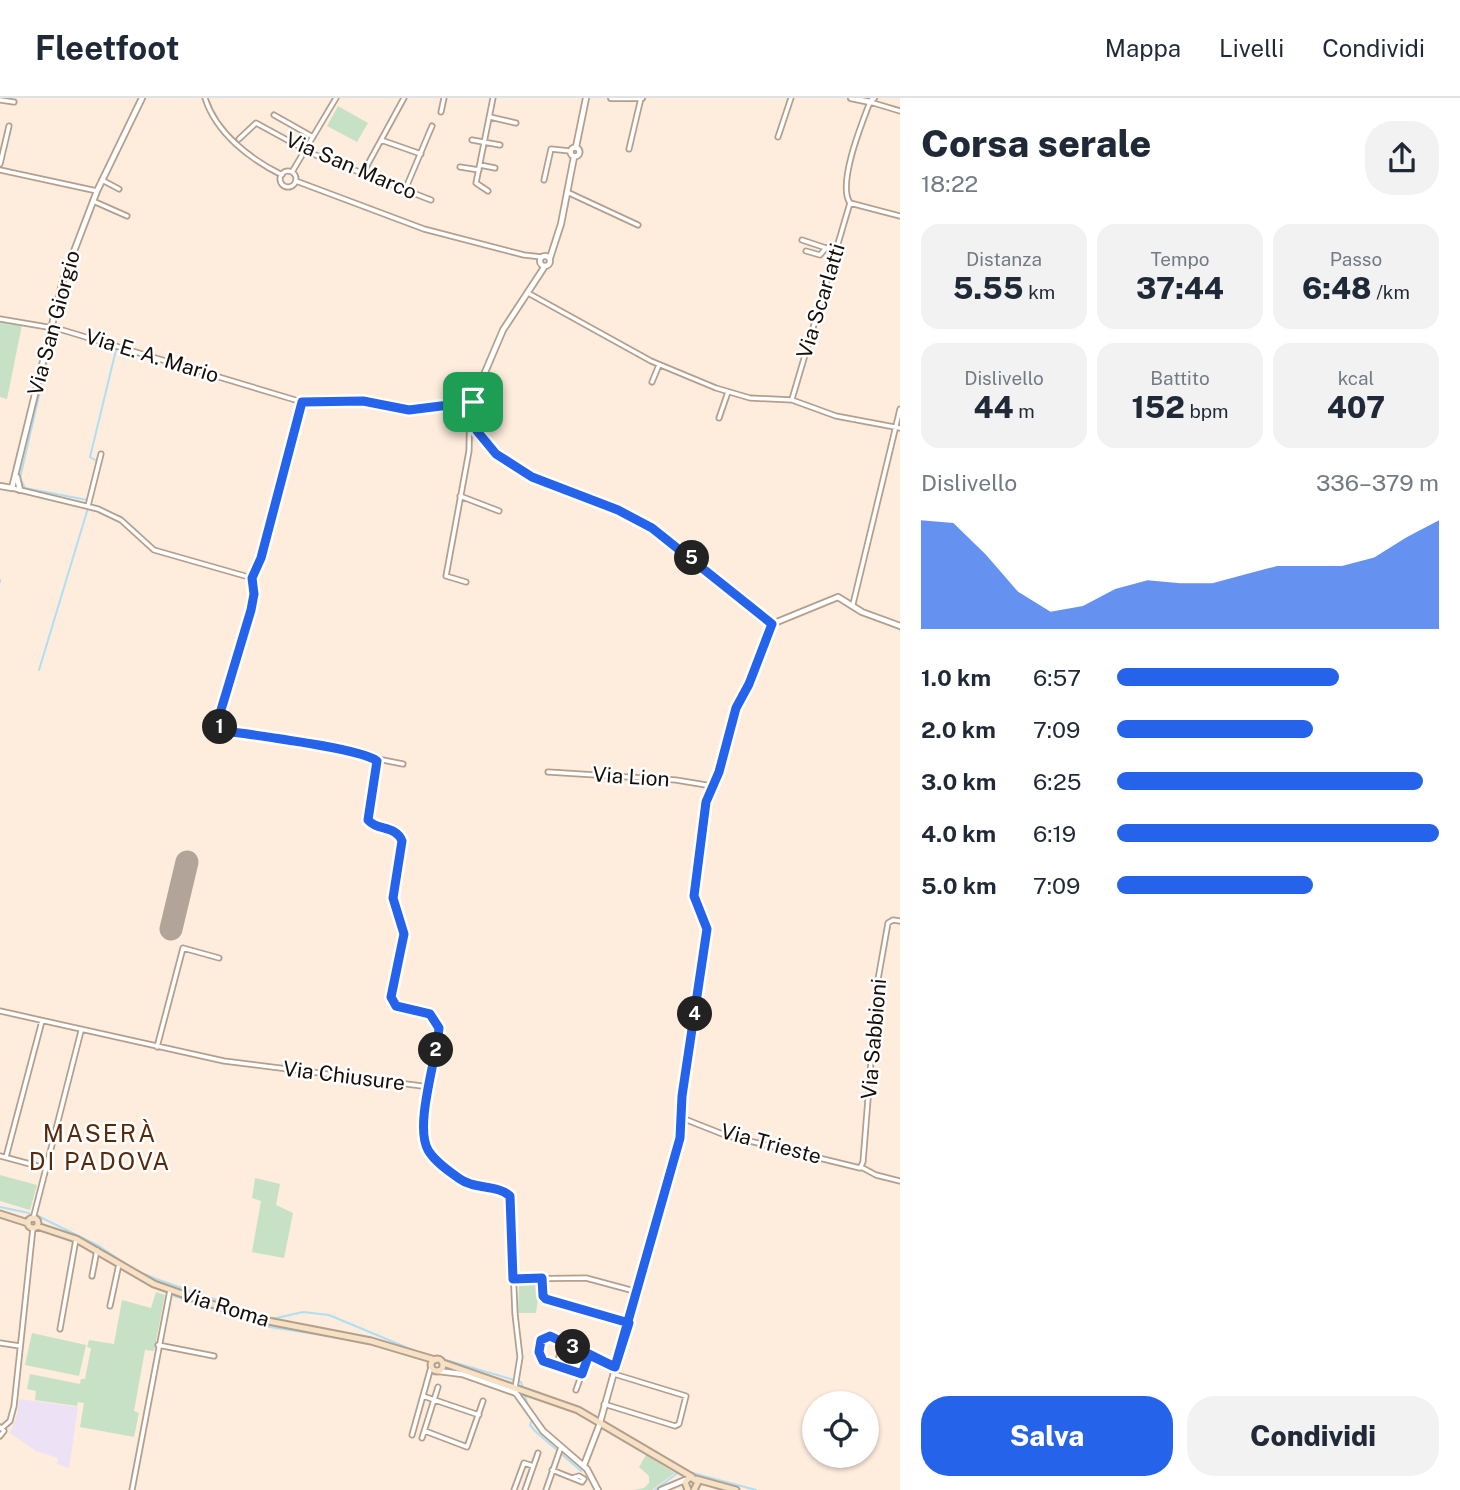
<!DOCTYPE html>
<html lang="it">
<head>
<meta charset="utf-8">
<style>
	:root { --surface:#fff; --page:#f2f2f3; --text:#1f2937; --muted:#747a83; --line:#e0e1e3; --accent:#2563eb }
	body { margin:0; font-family:"Public Sans",sans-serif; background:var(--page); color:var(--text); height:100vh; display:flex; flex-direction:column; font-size:26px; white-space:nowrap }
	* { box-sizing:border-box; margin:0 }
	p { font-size:23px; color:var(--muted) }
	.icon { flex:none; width:38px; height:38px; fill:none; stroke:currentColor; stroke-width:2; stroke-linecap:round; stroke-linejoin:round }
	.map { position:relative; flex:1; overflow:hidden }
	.panel { display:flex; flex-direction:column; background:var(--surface); width:560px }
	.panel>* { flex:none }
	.controls { position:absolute; left:802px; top:1293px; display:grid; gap:14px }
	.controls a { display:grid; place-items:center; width:77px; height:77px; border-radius:50%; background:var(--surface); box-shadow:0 2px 5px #0004; font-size:35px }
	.pin { position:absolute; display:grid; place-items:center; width:60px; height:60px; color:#fff; margin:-30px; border-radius:14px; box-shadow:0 4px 10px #0006 }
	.km { position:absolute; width:35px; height:35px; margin:-18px; border-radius:50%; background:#222; color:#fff; font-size:19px; line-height:35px; text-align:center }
	.round { display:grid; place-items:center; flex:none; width:74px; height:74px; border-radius:28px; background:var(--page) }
	.overview { display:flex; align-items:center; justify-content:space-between; height:119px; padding:0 21px }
	h1 { font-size:38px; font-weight:800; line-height:52px }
	.stats { display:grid; grid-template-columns:repeat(3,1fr); gap:10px; height:119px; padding:7px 21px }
	.stats div { display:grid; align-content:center; border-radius:18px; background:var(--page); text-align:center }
	.stats b { font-size:30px; font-weight:800 }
	.stats small { font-size:19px; font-weight:400 }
	.stats p { font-size:19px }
	.chart { height:196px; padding:14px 21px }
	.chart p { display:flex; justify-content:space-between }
	.chart svg { width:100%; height:126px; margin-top:7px; fill:var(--accent); opacity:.7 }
	.cta { display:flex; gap:14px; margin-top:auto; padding:14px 21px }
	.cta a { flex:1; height:80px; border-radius:28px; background:var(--accent); color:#fff; font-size:28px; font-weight:800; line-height:80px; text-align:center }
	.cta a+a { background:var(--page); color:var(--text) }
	ul { padding:0 21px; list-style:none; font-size:23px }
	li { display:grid; grid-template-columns:112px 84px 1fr; align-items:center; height:52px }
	li i { height:18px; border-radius:9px; background:var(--accent) }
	header { display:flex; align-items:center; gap:42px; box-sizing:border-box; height:98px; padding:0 35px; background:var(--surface); border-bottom:2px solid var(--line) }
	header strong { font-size:33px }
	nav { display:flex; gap:38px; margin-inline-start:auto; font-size:24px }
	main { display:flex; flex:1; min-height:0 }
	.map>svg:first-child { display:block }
	.education { fill:#ece1f5 }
	.green { fill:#c7e1c7 }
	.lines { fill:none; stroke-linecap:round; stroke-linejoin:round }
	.stream { stroke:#afdff5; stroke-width:2 }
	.runway { stroke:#b2a498; stroke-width:23 }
	.minor-casing { stroke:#b49f8c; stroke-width:7 }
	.tertiary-casing { stroke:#b49f8c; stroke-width:8 }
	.secondary-casing { stroke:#b49f8c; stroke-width:9 }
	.minor { stroke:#fff; stroke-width:3.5 }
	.tertiary { stroke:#fff; stroke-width:4.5 }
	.secondary { stroke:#f6e1c5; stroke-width:5 }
	.route-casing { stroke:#fff; stroke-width:14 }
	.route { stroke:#2563eb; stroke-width:9 }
	.labels { text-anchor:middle; stroke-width:5; stroke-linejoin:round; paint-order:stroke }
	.street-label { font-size:21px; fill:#160e08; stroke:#fff }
	.quarter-label { font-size:24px; letter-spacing:2px; fill:#582a0a; stroke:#fff }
</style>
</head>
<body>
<header>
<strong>Fleetfoot</strong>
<nav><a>Mappa</a><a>Livelli</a><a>Condividi</a></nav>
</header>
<main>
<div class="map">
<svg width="900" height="1392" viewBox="0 0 900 1392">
	<rect width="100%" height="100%" fill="#feecdd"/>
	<path class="education" d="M19,1301l59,8 -9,61 -12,-4 1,-6 -22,-7 -26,-18 7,-17z"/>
	<path class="green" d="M338,8l30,17 -11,19 -30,-16z
		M0,224l22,3 -15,74 -7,-2z
		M0,1077l37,10 -7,25 -30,-9z
		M255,1080l25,6 -4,21 17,8 -9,45 -32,-6 9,-51 -9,-3z
		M523,1183l17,2 -4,30h-18l1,-28z
		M156,1194l9,3 -11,56 -9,-1 -11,61 5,2 -5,24 -54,-10 4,-24 -6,-1 -1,4 -42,-6 1,-9 -9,-2 3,-15 50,10 1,-5h4l6,-31 -4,-1 2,-7 25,4 8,-44 29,8z
		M32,1235l54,12 -7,31 -54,-11z
		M646,1357l29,18 -23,17h-18l10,-2 5,-5v-7l-10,-9z"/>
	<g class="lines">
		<path class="stream" d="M53,237l-33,143 5,10 62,12 10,-39 -7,-4 26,-107
			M43,400l33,7
			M0,482v2
			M39,572l49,-162
			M0,1109l29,6
			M38,1118l61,30 36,24 21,9 116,40 31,-7 26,3 86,36
			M174,1198l96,31 83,13
			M358,1243l11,3
			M427,1257l6,1
			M446,1262l75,22 7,24
			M533,1319l-3,8 5,6 46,40
			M685,1373l71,19
			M655,1392l24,-18"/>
		<path class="runway" d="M171,831l16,-67"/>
		<defs>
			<path id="minor" d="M205,0c11,35 45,61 77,77
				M0,2l14,2
				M900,13l-30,-9c-8,21 -33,82 -20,101l50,13
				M441,14l3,-14
				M274,17l39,22
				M490,19l26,6
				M778,39l13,-39
				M239,41l17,-16 57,31 118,46
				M381,42l40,14
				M472,42l28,5
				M629,51l12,-51
				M0,66l9,-38
				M480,67l15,3
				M460,69l19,3
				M0,72l97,21
				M280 81a8 8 0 1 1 16 0a8 8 0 1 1-16 0Z
				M292,74l44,-74
				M363,75l41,-75
				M102,82l17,9
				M544,82l7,-31 19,2
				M296,83l128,48 100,26 18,2
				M405,92l27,-64
				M488,93l-12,-8 17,-85
				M567,94l71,33
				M93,103l34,15
				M802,142l24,8 12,-1
				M806,153l14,4 6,-7
				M528,195l123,68 65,27 34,10 42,2 44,16 64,12
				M0,221l59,10 243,73 61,-1 46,8 64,-7
				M652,284l7,-17
				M792,301l58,-196
				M719,320l9,-26
				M12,390l86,21 23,11 33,30 98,28
				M460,398l39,15
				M88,408l13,-52
				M252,480l2,16 -35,118 2,16 182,36
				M253,480l9,-20 40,-156
				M466,484l-20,-6 23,-125 1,-49
				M853,506l47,-195
				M377,663l-9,59c9,11 28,5 34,21l-9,57 11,36 -13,63 5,9 34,8 9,14c-2,31 -25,96 -11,122 7,12 22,22 32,29 15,10 37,5 50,17l5,118 5,43 -5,31
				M548,674l128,8 36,6
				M0,913l224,50 206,26
				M157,949l26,-99 36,10
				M682,1020l43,17 135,33 3,-6 14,-177 11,-62 5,-3 7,1
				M0,1058l45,12
				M6,1059l36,-136
				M861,1069l15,8 24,6
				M33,1121l48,-188
				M92,1178l5,-26
				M542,1180l1,18 3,3 83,24
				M513,1181l73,-1 52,14
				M110,1208l9,-42
				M60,1231l16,-90
				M0,1245l20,3
				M158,1247l56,11
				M556,1267l8,-22
				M582,1276l-39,-13 -4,-14 2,-7 9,-4 66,31
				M576,1292l13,-36
				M423,1298l56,19
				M604,1306l71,22 4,-2 7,-28 -72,-22
				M0,1329l4,4 -4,5
				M2,1330l8,-7 4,-15 19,-178
				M425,1333l42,16 16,-46
				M412,1337l19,-68
				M422,1340l16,-51
				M552,1372l30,12 2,-3
				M572,1380l7,-2 5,3
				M132,1392l38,-200
				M514,1392l10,-27 9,3
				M525,1392l13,-37
				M546,1392l15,-43"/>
			<path id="tertiary" d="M611,0h31
				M851,0l19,4 4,-4
				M576,49l10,-49
				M570.5 54a4.5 4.5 0 1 1 9 0a4.5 4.5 0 1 1-9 0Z
				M540 163a5 5 0 1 1 10 0a5 5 0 1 1-10 0Z
				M550,160l11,-34 13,-67
				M545,168l-42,64 -26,61 -4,24 8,24 15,15 36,23 86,33 34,18 120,96
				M17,379l3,13
				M0,388l12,2 51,-208 34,-89 45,-93
				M772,526l66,-27 24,15 38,14
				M438,1273l24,3 54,19 27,38 44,38 11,21
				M584,1367l15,-39 81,-288 3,-51 24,-158 -13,-33 12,-94 13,-30 16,-64 14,-24 23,-60
				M661,1392l24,-10"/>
			<path id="secondary" d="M0,1116l28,9
				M28 1125a5 5 0 1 1 10 0a5 5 0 1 1-10 0Z
				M37,1128l39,13 78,45 54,19 60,18 103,20 64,19
				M431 1267a6 6 0 1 1 12 0a6 6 0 1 1-12 0Z
				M443,1265l135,47 114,67
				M696,1381l40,11
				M688,1392l-3,-8 5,-5 8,5 -4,8"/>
		</defs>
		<use href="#minor" class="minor-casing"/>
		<use href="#tertiary" class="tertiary-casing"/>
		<use href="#secondary" class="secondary-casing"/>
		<use href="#minor" class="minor"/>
		<use href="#tertiary" class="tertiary"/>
		<use href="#secondary" class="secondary"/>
	</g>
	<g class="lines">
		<defs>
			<path id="route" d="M473,304l-64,8 -46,-9 -61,1 -41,156 -9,20 2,16 -3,16 -33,110 8,11c26,4 134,17 151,30l-9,59c9,11 28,5 34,21l-9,57 11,36 -13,63 5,9 34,8 9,14c-2,30 -25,97 -11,122 7,12 22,22 32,29 15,11 37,5 50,17l3,83 29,-1 1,18 3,3 83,24 -14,44 -3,-1 -62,-30 -9,4 -2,12 4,9 39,13 7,-20 26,13 65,-229 2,-42 25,-167 -13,-33 12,-94 13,-30 17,-64 13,-24 23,-60 -120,-96 -34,-18 -86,-33 -36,-23 -19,-23 -4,-29"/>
		</defs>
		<use href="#route" class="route-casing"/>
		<use href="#route" class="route"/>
	</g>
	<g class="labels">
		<g class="street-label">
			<text transform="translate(351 68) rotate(23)" y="7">Via San Marco</text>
			<text transform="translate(821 203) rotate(-73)" y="7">Via Scarlatti</text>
			<text transform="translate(54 225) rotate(-75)" y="7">Via San Giorgio</text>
			<text transform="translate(152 258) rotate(17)" y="7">Via E. A. Mario</text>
			<text transform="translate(631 679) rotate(4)" y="7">Via Lion</text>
			<text transform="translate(874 941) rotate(-85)" y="7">Via Sabbioni</text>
			<text transform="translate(344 978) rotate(7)" y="7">Via Chiusure</text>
			<text transform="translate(771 1046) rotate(15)" y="7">Via Trieste</text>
			<text transform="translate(225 1209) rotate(17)" y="7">Via Roma</text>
		</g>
		<g class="quarter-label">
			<text x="100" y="1044">MASERÀ<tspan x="100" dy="28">DI PADOVA</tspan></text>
		</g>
	</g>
</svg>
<div class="controls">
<a><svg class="icon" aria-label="locate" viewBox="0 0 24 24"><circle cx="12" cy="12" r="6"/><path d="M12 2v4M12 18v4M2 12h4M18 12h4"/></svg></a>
</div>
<div class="pin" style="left:473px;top:304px;background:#1e9e55"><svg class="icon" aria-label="arrive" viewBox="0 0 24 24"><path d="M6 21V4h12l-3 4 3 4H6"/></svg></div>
<b class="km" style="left:220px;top:629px">1</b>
<b class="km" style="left:436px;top:952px">2</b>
<b class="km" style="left:573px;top:1249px">3</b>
<b class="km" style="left:695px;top:916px">4</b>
<b class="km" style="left:692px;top:460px">5</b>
</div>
<section class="panel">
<div class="overview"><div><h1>Corsa serale</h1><p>18:22</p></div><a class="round"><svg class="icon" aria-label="share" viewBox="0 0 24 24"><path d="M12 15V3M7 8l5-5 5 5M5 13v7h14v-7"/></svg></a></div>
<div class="stats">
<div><p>Distanza</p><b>5.55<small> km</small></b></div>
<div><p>Tempo</p><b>37:44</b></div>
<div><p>Passo</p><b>6:48<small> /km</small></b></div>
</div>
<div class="stats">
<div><p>Dislivello</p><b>44<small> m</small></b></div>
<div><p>Battito</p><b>152<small> bpm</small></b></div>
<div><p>kcal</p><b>407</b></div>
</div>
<div class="chart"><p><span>Dislivello</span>336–379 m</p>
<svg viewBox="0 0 160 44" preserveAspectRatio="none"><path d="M0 44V6L10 7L20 18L30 31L40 38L50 36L60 30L70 27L80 28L90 28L100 25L110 22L120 22L130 22L140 19L150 12L160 6V44z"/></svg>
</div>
<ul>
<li><b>1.0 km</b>6:57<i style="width:69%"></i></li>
<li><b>2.0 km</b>7:09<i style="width:61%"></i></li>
<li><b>3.0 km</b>6:25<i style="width:95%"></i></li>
<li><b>4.0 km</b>6:19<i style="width:100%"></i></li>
<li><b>5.0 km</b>7:09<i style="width:61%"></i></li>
</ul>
<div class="cta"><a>Salva</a><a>Condividi</a></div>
</section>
</main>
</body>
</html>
